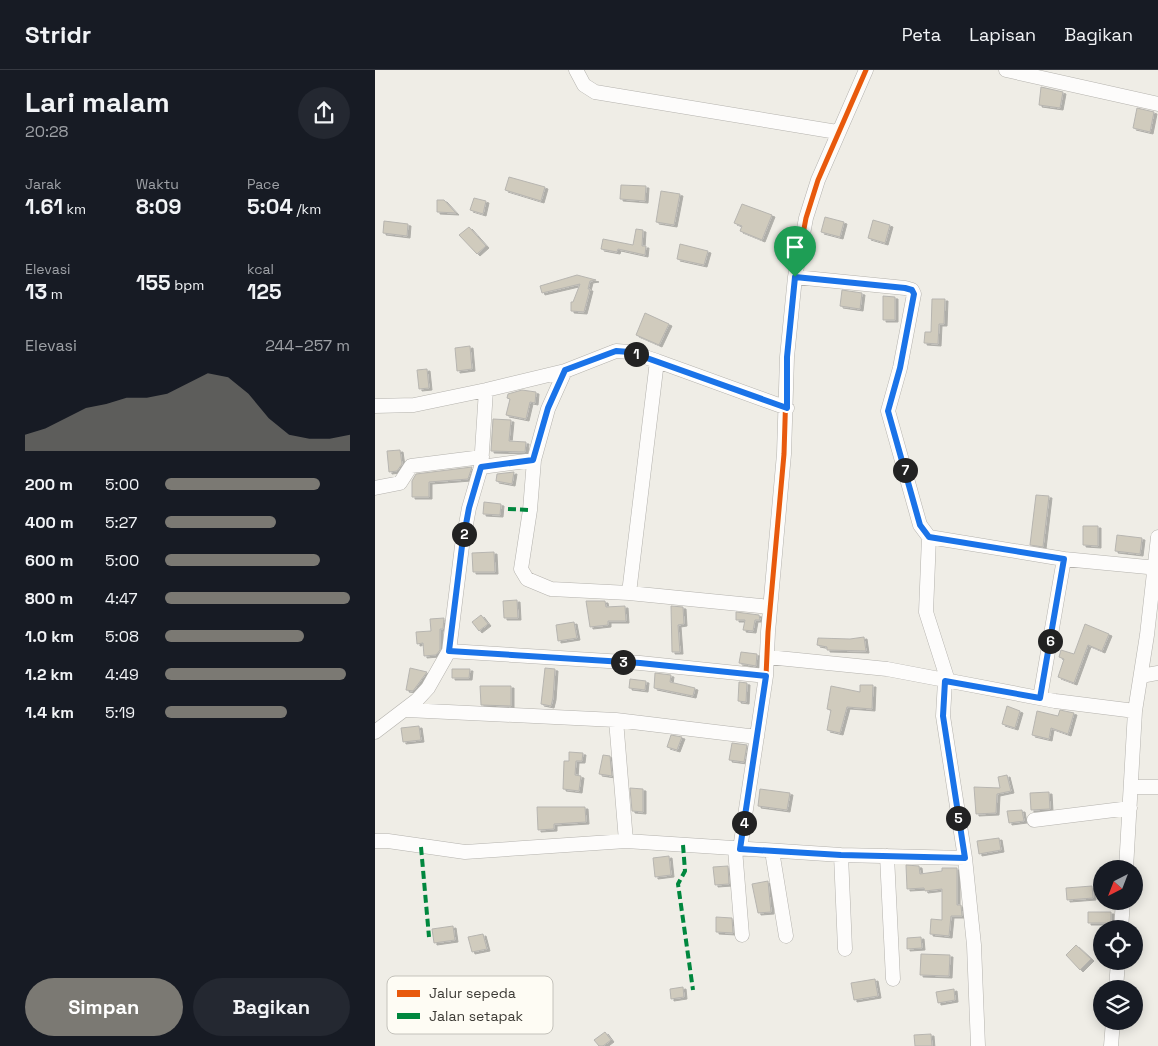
<!DOCTYPE html>
<html lang="id">
<head>
<meta charset="utf-8">
<style>
	:root { --surface:#171b24; --page:#242831; --text:#f1f3f6; --muted:#9ea1a6; --line:#363941; --accent:#7b7973 }
	body { margin:0; font-family:"Space Grotesk",sans-serif; background:var(--page); color:var(--text); height:100vh; display:flex; flex-direction:column; font-size:19px; white-space:nowrap }
	* { box-sizing:border-box; margin:0 }
	p { font-size:16px; color:var(--muted) }
	.icon { flex:none; width:28px; height:28px; fill:none; stroke:currentColor; stroke-width:2; stroke-linecap:round; stroke-linejoin:round }
	.map { position:relative; flex:1; overflow:hidden }
	.panel { display:flex; flex-direction:column; background:var(--surface); width:375px }
	.panel>* { flex:none }
	.needle { width:32px; rotate:222deg }
	.fabs { position:absolute; left:718px; top:790px; display:grid; gap:10px }
	.fabs a { display:grid; place-items:center; width:50px; height:50px; border-radius:50%; background:var(--surface); box-shadow:0 2px 12px #0003; font-size:25px }
	.pin { position:absolute; display:grid; place-items:center; width:42px; height:42px; color:#fff; margin:-51px -21px; border-radius:50% 50% 50% 0; rotate:-45deg; box-shadow:0 0 5px #0007 }
	.pin .icon { rotate:45deg }
	.km { position:absolute; width:25px; height:25px; margin:-12px; border-radius:50%; background:#222; color:#fff; font-size:14px; line-height:25px; text-align:center }
	.round { display:grid; place-items:center; flex:none; width:52px; height:52px; border-radius:26px; background:var(--page) }
	.summary { display:flex; align-items:center; justify-content:space-between; height:85px; padding:0 25px }
	h1 { font-size:28px; font-weight:600; line-height:38px }
	.metrics { display:grid; grid-template-columns:repeat(3,1fr); gap:8px; height:85px; padding:5px 25px }
	.metrics div { display:grid; align-content:center }
	.metrics b { font-size:21px; font-weight:600 }
	.metrics small { font-size:14px; font-weight:400 }
	.metrics p { font-size:14px }
	.chart { height:140px; padding:10px 25px }
	.chart p { display:flex; justify-content:space-between }
	.chart svg { width:100%; height:90px; margin-top:5px; fill:var(--accent); opacity:.7 }
	.action { display:flex; gap:10px; margin-top:auto; padding:10px 25px }
	.action a { flex:1; height:58px; border-radius:30px; background:var(--accent); color:#fff; font-size:20px; font-weight:600; line-height:58px; text-align:center }
	.action a+a { background:var(--page); color:var(--text) }
	ul { padding:0 25px; list-style:none; font-size:16px }
	li { display:grid; grid-template-columns:80px 60px 1fr; align-items:center; height:38px }
	li i { height:12px; border-radius:6px; background:var(--accent) }
	header { display:flex; align-items:center; gap:30px; box-sizing:border-box; height:70px; padding:0 25px; background:var(--surface); border-bottom:1px solid var(--line) }
	header strong { font-size:24px }
	nav { display:flex; gap:28px; margin-inline-start:auto; font-size:18px }
	main { display:flex; flex:1; min-height:0 }
	.map>svg:first-child { display:block }
	.building { fill:#d0cbbd; stroke:#b7b5b0; filter:url(#shadow) }
	.lines { fill:none; stroke-linecap:round; stroke-linejoin:round }
	.minor-casing { stroke:#b4b2ad; stroke-width:15 }
	.minor { stroke:#fdfcfb; stroke-width:14 }
	.quiet { stroke:#00873e; stroke-width:4; stroke-dasharray:8 4; stroke-linecap:butt }
	.cycleway-casing { stroke:#fefcf4; stroke-width:8 }
	.cycleway { stroke:#e8590c; stroke-width:5 }
	.route-casing { stroke:#fff; stroke-width:10 }
	.route { stroke:#1a73e8; stroke-width:6 }
	.key { fill:#fefcf4; stroke:#c4c2bb; stroke-width:1 }
	.key-label { font-size:14px; fill:#3c3a35 }
</style>
</head>
<body>
<header>
<strong>Stridr</strong>
<nav><a>Peta</a><a>Lapisan</a><a>Bagikan</a></nav>
</header>
<main>
<section class="panel">
<div class="summary"><div><h1>Lari malam</h1><p>20:28</p></div><a class="round"><svg class="icon" aria-label="share" viewBox="0 0 24 24"><path d="M12 15V3M7 8l5-5 5 5M5 13v7h14v-7"/></svg></a></div>
<div class="metrics">
<div><p>Jarak</p><b>1.61<small> km</small></b></div>
<div><p>Waktu</p><b>8:09</b></div>
<div><p>Pace</p><b>5:04<small> /km</small></b></div>
</div>
<div class="metrics">
<div><p>Elevasi</p><b>13<small> m</small></b></div>
<div><b>155<small> bpm</small></b></div>
<div><p>kcal</p><b>125</b></div>
</div>
<div class="chart"><p><span>Elevasi</span>244–257 m</p>
<svg viewBox="0 0 160 44" preserveAspectRatio="none"><path d="M0 44V36L10 33L20 28L30 23L40 21L50 18L60 18L70 16L80 11L90 6L100 8L110 16L120 28L130 36L140 38L150 38L160 36V44z"/></svg>
</div>
<ul>
<li><b>200 m</b>5:00<i style="width:84%"></i></li>
<li><b>400 m</b>5:27<i style="width:60%"></i></li>
<li><b>600 m</b>5:00<i style="width:84%"></i></li>
<li><b>800 m</b>4:47<i style="width:100%"></i></li>
<li><b>1.0 km</b>5:08<i style="width:75%"></i></li>
<li><b>1.2 km</b>4:49<i style="width:98%"></i></li>
<li><b>1.4 km</b>5:19<i style="width:66%"></i></li>
</ul>
<div class="action"><a>Simpan</a><a>Bagikan</a></div>
</section>
<div class="map">
<svg width="783" height="976" viewBox="0 0 783 976">
	<defs>
		<filter id="shadow"><feDropShadow dx="3" dy="2" stdDeviation="0" flood-color="#0004"/></filter>
	</defs>
	<rect width="100%" height="100%" fill="#efede6"/>
	<path class="building" d="M666,17l22,5 -3,16 -21,-3z
		M762,38l17,4 -4,20 -17,-4z
		M134,107l36,10 -4,14 -36,-11z
		M246,115l25,1 -1,15 -25,-2z
		M286,121l19,3 -6,31 -18,-3z
		M99,128l12,3 -3,13 -13,-4z
		M62,130h7l12,13 -19,-1z
		M367,134l30,11 -10,25 -22,-9 2,-5 -8,-3z
		M450,147l19,5 -4,15 -19,-5z
		M498,150l17,5 -5,18 -17,-5z
		M9,151l24,3 -1,12 -24,-3z
		M94,157l17,19 -9,8 -18,-19z
		M261,159l7,1 -1,16h4l-1,9 -27,-6 -1,3 -16,-3 2,-10 30,6z
		M305,174l28,7 -4,14 -27,-6z
		M202,205l19,5 -6,1 -2,8h2l-6,23 -13,-1v-9h2l7,-18 -38,9 -2,-7z
		M467,220l20,3 -2,16 -20,-3z
		M508,226l12,1v23h-12z
		M557,229h13l-1,25h-5l-1,20 -14,-1 1,-11h6z
		M270,243l24,11 -10,21 -23,-10z
		M95,276l2,23 -15,2 -2,-23z
		M52,299l2,19 -10,1 -2,-19z
		M147,320l14,2 -1,11 -5,-1 -4,17 -20,-4 4,-16 -3,-1 1,-4z
		M118,349l18,1 -2,21 17,1 -1,10 -34,-1z
		M25,380l2,14 -5,7 -8,1 -2,-21z
		M97,397l-4,12 -39,3v15h-17v-16l4,-7z
		M139,402l-2,12 -16,-3 1,-7z
		M661,425l13,1 -6,51 -13,-2z
		M109,432l17,2 -1,11 -17,-1z
		M708,456h15v20l-15,-1z
		M742,465l25,3 -2,16 -25,-3z
		M119,482l1,20h-22l-1,-19z
		M142,530l1,18h-14l-1,-17z
		M211,531h19l1,6 19,-1 1,15h-18v4l-18,2z
		M296,536l12,1 1,17 -6,1 2,27h-8z
		M361,542l23,3 1,5h-5l-2,11 -10,-1 2,-10h-9z
		M106,545l7,9 -9,7 -7,-9z
		M69,548l-1,11h-3v21l-4,5 -12,1 -1,-13 -6,1 -1,-12 15,-1 -1,-12z
		M199,552l3,16 -19,3 -2,-16z
		M710,554l24,10 -7,17 -14,-6 -14,38 -16,-6 6,-18 -5,-2 2,-7 13,4z
		M489,567l2,14 -39,-1v-3l-10,-2 1,-7 32,1z
		M366,582l16,2 -1,12 -17,-3z
		M35,598l17,4 -14,19 -7,-1z
		M170,598l10,1 -2,29 -2,8 -10,-2z
		M77,599h18l-1,9h-17z
		M280,603l16,2 -1,7 25,6 -2,8 -39,-8z
		M255,609l16,2 -1,9 -16,-2z
		M364,612l8,1 -1,19 -8,-1z
		M485,615h13l-1,24 -25,-2 -7,26 -13,-3 4,-20 -4,-1 4,-23 29,6z
		M105,616h31v20l-30,-1z
		M632,636l13,5 -5,17 -13,-4z
		M685,640l14,3 -6,21 -17,-6 -2,11 -17,-4 5,-24 21,5z
		M44,656l2,14 -18,2 -2,-14z
		M296,665l11,2 -5,13 -10,-3z
		M357,673l15,2 -3,17 -15,-2z
		M194,682l14,1 -1,8h-6l-1,14 6,1 -2,15 -16,-2 1,-28h5z
		M228,685l7,1 2,20 -13,-2z
		M632,705l4,16 -14,3 -1,19 -20,1 -2,-27 26,1 -2,-11z
		M255,718l13,1v23l-11,-1z
		M385,719l30,4 -3,17 -29,-4z
		M674,722l1,17 -19,1 -1,-17z
		M162,737h48l1,15 -32,2v5l-16,1z
		M647,740l2,11 -15,2 -2,-12z
		M624,768l2,12 -22,4 -2,-13z
		M294,786l2,19 -16,2 -2,-19z
		M531,795l13,1 1,8 22,-3v-3h15v37h4l1,11h-11l-2,20 -19,-2 1,-15 11,1v-31l-17,2 -1,-3 -17,1z
		M353,796l1,18 -14,1 -2,-18z
		M393,811l3,31 -13,1 -6,-29z
		M717,816l1,12 -26,2 -1,-12z
		M713,842h23v11h-23z
		M341,847l16,1 1,15 -17,-1z
		M78,856l2,14 -21,3 -2,-14z
		M108,864l4,15 -15,3 -4,-15z
		M546,867l1,11 -15,1v-11z
		M701,875l15,14 -11,11 -14,-15z
		M546,884l29,1 -1,21 -29,-1z
		M500,909l3,17 -24,4 -3,-17z
		M308,917l1,10 -13,2 -1,-10z
		M579,919l1,11 -17,3 -2,-11z
		M230,962l6,8 -8,6h-4l-5,-6z
		M556,964l1,12h-17l-1,-11z"/>
	<g class="lines">
		<defs>
			<path id="minor" d="M201,0l8,15 11,7 242,40
				M631,0l152,34
				M420,207l110,11 7,2 2,4 -14,74 -12,43 32,114 9,12 135,22 -24,139
				M190,301l-17,38 -14,51 -4,50 -9,59 6,10 24,10 78,4 141,14
				M0,336l39,-1 72,-15 79,-19 51,-20 14,1 27,9 130,47
				M106,397l53,-7
				M0,418l25,-5 11,-17 71,-9
				M554,467l-3,75 22,69
				M689,489l94,9
				M254,523l28,-232
				M74,581l191,12 126,13
				M393,587l119,12 168,32 80,10
				M766,606l17,-3
				M570,611l-2,35 22,142 9,87 4,101
				M32,640l209,10 141,17
				M241,650l10,121
				M0,662l42,-32 11,-12 21,-37 13,-105 7,-38 12,-41 5,-77
				M756,717h27
				M659,750l96,-12
				M0,771h13l77,11 161,-11 215,14 124,3
				M360,779l7,86
				M365,779l26,-173 2,-44 16,-178 3,-97 8,-80 11,-59 12,-38 48,-110
				M397,781l14,85
				M466,785l4,94
				M512,786l6,123
				M751,799l9,-158 12,-76 11,-98
				M746,859l2,-28
				M741,919l2,-28
				M736,976l2,-25"/>
		</defs>
		<use href="#minor" class="minor-casing"/>
		<use href="#minor" class="minor"/>
		<path class="quiet" d="M133,439l22,1
			M308,775l2,26 -7,13 15,106
			M46,777l8,90"/>
		<defs>
			<path id="cycleway" d="M420,207l110,11 7,2 2,4 -14,74 -12,43 32,114 9,12 135,22 -24,139
				M365,779l26,-173 2,-44 16,-178 3,-97 8,-80 11,-59 12,-38 48,-110"/>
		</defs>
		<use href="#cycleway" class="cycleway-casing"/>
		<use href="#cycleway" class="cycleway"/>
	</g>
	<g class="lines">
		<defs>
			<path id="route" d="M420,207l110,11 7,2 2,4 -14,74 -12,43 32,114 9,12 135,22 -24,139 -95,-17 -2,35 22,142 -124,-3 -101,-6 26,-173 -126,-13 -191,-12 13,-105 7,-38 12,-41 52,-7 15,-52 17,-38 51,-19 14,1 157,56v-51z"/>
		</defs>
		<use href="#route" class="route-casing"/>
		<use href="#route" class="route"/>
	</g>
	<rect x="12" y="906" width="166" height="58" rx="8" class="key"/>
	<rect x="22" y="920" width="23" height="7" fill="#e8590c"/>
	<rect x="22" y="943" width="23" height="6" fill="#00873e"/>
	<g class="key-label">
		<text x="54" y="928">Jalur sepeda</text>
		<text x="54" y="951">Jalan setapak</text>
	</g>
</svg>
<div class="fabs">
<a><svg class="needle" viewBox="-14 -14 28 28"><path d="M0-13l5 13h-10z" fill="#e53935"/><path d="M0 13l5-13h-10z" fill="#9ea1a6"/></svg></a>
<a><svg class="icon" aria-label="locate" viewBox="0 0 24 24"><circle cx="12" cy="12" r="6"/><path d="M12 2v4M12 18v4M2 12h4M18 12h4"/></svg></a>
<a><svg class="icon" aria-label="layers" viewBox="0 0 24 24"><path d="M12 4l9 5-9 5-9-5zM3 14l9 5 9-5"/></svg></a>
</div>
<div class="pin" style="left:420px;top:207px;background:#1e9e55"><svg class="icon" aria-label="arrive" viewBox="0 0 24 24"><path d="M6 21V4h12l-3 4 3 4H6"/></svg></div>
<b class="km" style="left:261px;top:284px">1</b>
<b class="km" style="left:89px;top:464px">2</b>
<b class="km" style="left:248px;top:592px">3</b>
<b class="km" style="left:369px;top:753px">4</b>
<b class="km" style="left:583px;top:748px">5</b>
<b class="km" style="left:675px;top:571px">6</b>
<b class="km" style="left:530px;top:400px">7</b>
</div>
</main>
</body>
</html>
